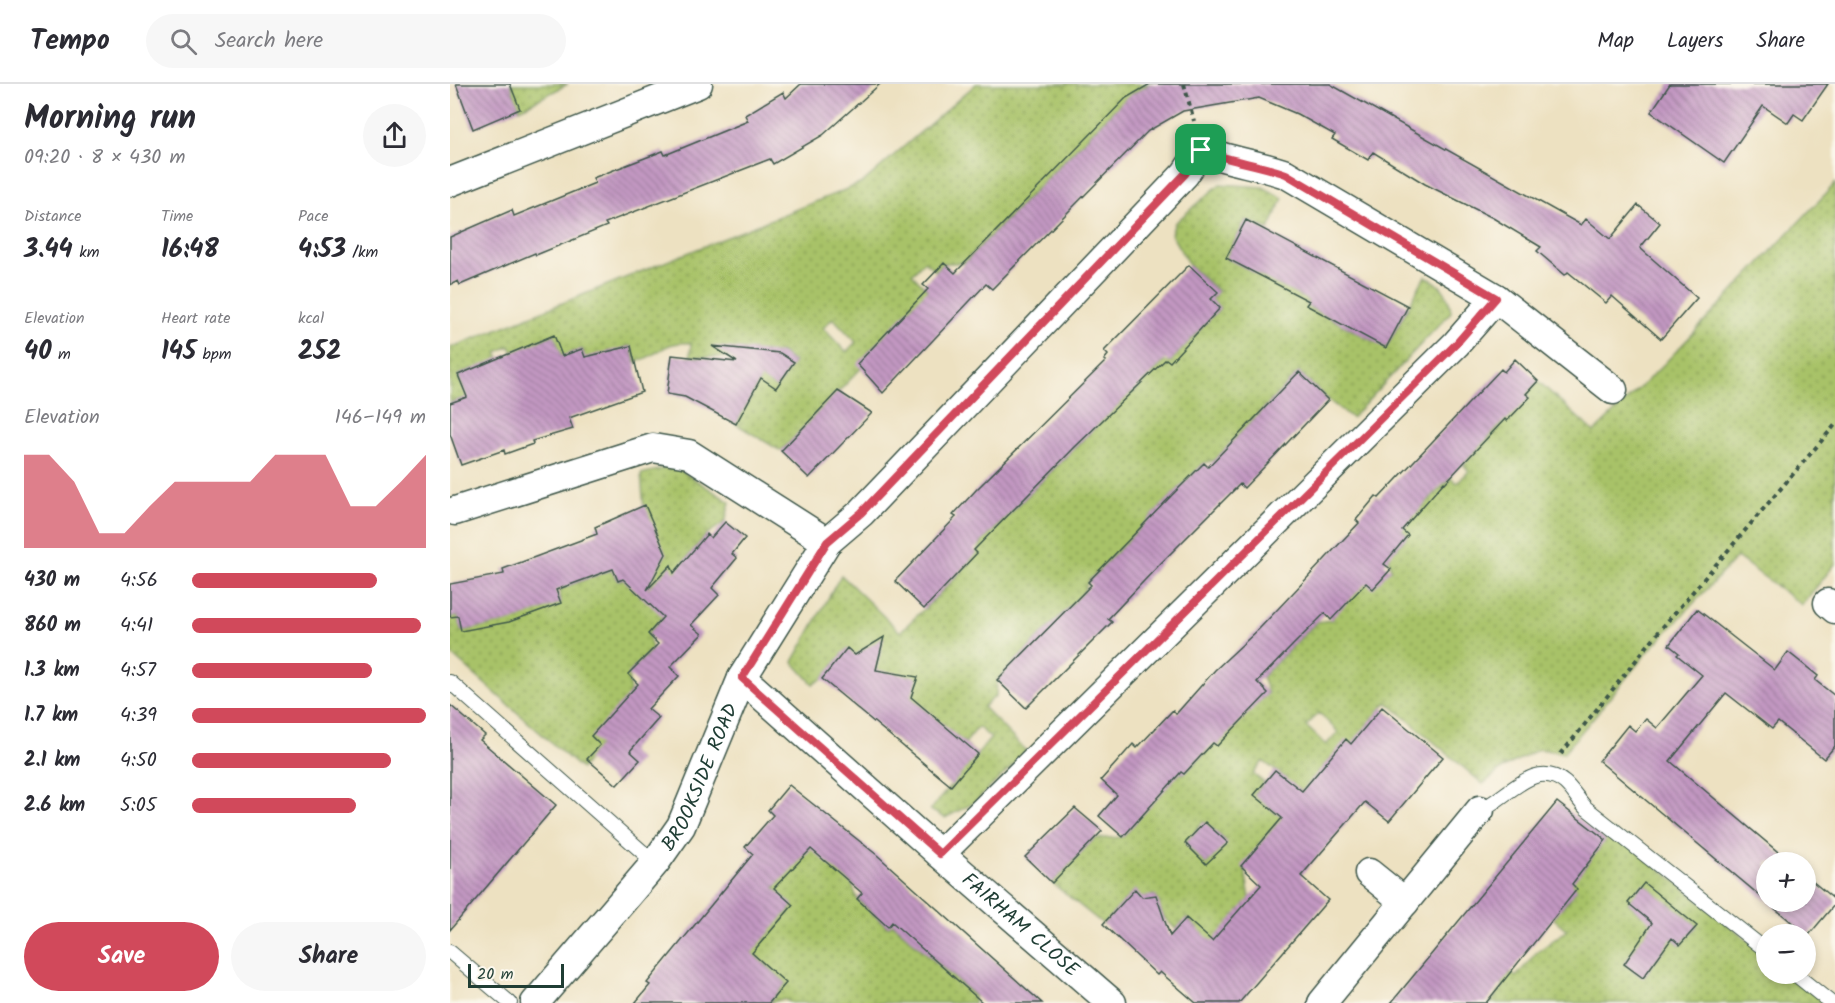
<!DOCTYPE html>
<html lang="en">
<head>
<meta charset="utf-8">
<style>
	:root { --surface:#fff; --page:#f7f7f7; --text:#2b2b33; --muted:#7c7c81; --line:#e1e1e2; --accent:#d1495b }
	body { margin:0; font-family:Kalam,sans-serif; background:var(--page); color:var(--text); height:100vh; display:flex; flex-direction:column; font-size:22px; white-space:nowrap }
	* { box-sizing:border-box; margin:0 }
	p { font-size:20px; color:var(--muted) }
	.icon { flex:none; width:33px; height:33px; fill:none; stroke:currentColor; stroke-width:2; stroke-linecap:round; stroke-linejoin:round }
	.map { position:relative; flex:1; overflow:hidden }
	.side { display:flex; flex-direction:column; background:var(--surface); width:450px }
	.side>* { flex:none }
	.controls { position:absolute; left:1306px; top:768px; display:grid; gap:12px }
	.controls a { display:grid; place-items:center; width:60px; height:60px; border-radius:50%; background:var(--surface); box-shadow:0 3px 9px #0003; font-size:30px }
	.scale { position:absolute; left:18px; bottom:15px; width:96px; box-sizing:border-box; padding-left:6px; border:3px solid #1f3d34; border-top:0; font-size:16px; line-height:21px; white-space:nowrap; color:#1f3d34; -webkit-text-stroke:4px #fbf7ec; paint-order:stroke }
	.pin { position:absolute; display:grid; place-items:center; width:51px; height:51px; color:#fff; margin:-26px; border-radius:12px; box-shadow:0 3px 9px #0006 }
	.round { display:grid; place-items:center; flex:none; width:63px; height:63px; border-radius:32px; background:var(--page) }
	.head { display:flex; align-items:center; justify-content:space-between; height:102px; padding:0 24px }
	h1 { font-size:33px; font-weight:700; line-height:45px }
	.stats { display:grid; grid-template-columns:repeat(3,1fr); gap:9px; height:102px; padding:6px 24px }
	.stats div { display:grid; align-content:center }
	.stats b { font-size:26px; font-weight:700 }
	.stats small { font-size:16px; font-weight:400 }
	.stats p { font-size:16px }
	.chart { height:168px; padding:12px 24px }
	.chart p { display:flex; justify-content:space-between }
	.chart svg { width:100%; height:108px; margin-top:6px; fill:var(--accent); opacity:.7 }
	.action { display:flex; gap:12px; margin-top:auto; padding:12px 24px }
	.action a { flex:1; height:69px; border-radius:36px; background:var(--accent); color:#fff; font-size:24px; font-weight:700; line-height:69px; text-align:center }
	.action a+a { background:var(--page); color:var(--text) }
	ul { padding:0 24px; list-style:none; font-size:20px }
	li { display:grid; grid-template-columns:96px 72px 1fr; align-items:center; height:45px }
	li i { height:15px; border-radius:8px; background:var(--accent) }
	header { display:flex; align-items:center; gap:36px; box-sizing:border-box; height:84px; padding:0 30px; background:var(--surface); border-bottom:2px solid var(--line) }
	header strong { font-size:28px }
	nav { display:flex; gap:33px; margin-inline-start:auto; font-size:21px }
	.search { width:420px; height:54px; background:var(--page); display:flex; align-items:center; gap:15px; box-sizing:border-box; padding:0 21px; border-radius:33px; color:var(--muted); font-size:22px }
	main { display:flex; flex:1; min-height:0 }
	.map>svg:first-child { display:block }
	.park { fill:url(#park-dots); stroke:#64804e; stroke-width:1.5; fill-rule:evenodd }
	.building { fill:url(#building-back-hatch) }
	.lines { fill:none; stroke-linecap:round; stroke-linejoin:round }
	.lane-casing { stroke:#3e5649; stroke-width:16 }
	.street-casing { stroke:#3e5649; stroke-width:31 }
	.path { stroke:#3e5649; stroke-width:4; stroke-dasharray:4.5 4.5; stroke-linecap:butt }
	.lane { stroke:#fff; stroke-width:14 }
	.street { stroke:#fff; stroke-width:28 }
	.route-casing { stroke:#fff; stroke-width:12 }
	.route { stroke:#d1495b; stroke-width:8 }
	.labels { text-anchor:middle; stroke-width:4.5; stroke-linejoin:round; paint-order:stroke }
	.street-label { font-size:20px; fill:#1f3d34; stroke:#fbf7ec }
</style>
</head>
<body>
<header>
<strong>Tempo</strong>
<div class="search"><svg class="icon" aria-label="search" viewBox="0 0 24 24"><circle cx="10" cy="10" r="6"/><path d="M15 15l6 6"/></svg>Search here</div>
<nav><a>Map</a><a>Layers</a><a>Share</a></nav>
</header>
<main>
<section class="side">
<div class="head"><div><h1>Morning run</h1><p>09:20 · 8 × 430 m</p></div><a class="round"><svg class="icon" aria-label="share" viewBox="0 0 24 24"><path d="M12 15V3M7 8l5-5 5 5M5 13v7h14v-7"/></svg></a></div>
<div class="stats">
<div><p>Distance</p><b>3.44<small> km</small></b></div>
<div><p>Time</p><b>16:48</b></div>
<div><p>Pace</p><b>4:53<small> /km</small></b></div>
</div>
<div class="stats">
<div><p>Elevation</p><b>40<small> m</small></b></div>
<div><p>Heart rate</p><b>145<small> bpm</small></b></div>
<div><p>kcal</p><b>252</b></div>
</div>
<div class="chart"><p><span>Elevation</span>146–149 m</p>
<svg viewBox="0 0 160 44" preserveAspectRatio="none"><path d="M0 44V6L10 6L20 17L30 38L40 38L50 27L60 17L70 17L80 17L90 17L100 6L110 6L120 6L130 27L140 27L150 17L160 6V44z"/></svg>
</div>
<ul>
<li><b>430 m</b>4:56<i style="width:79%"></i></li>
<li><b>860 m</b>4:41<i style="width:98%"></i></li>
<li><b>1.3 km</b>4:57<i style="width:77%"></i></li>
<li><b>1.7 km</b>4:39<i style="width:100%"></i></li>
<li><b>2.1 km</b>4:50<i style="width:85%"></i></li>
<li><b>2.6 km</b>5:05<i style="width:70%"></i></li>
</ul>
<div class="action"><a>Save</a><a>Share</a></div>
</section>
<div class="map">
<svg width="1385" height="919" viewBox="0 0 1385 919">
	<defs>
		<pattern id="park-dots" width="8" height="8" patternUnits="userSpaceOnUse" patternTransform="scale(1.5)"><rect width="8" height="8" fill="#a8c268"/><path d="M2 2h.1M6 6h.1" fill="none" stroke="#889f56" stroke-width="1.8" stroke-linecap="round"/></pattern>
		<pattern id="building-back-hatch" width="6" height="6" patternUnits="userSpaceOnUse" patternTransform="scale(1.5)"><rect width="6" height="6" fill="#c398c2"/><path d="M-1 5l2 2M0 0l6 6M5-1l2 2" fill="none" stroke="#9e7d9e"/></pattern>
	</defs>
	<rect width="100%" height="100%" fill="#fbf7ec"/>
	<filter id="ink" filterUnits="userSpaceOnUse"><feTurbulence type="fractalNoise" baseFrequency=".0167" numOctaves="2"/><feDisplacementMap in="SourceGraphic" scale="12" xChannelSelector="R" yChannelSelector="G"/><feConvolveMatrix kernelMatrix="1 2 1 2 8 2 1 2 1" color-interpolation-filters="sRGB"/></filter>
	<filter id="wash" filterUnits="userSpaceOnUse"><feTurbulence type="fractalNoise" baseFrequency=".008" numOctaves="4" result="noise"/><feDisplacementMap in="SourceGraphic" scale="24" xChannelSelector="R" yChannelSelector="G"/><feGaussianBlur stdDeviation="1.35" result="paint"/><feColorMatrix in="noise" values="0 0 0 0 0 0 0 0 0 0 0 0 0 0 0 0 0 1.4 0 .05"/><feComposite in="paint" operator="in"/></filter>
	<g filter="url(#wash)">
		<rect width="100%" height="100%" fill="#ede1c1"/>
		<path class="park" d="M60,0h58l-48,25z
			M526,0h174l-19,11 -22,20 -145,148h-20l-8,8 -12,-10 -12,13 16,16 -61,64 2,6 -88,91 -45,-27 23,-42 -13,-7 6,-12 -13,-6h-49l1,-14c-28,-3 -31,13 -56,19l-4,-16c-22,5 -25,15 -43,21l-6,-18 -18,7 6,15 -63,22 -3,-8 -20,7 2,7 -23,7 -2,-7 -11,4v-55l412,-165zM383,234l23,24 -10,10 -23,-24zM104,251l13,34 -13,6 -13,-35zM60,262l14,34 -14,6 -13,-34zM330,268l14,10 -18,26 -14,-10zM22,285l11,26 -13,7 -12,-27z
			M770,100l43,3 20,11 -14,31 -23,-9 -20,38 82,42 -1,6 79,42 39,-72c16,8 24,17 26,36l-99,106 -24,-18 -29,-28 -84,88 -11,3 -116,119 -6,12 -85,86 -1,16 -13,11 44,45 -53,51 -29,15 -15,-8 61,-72 -13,-11 -19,24 -89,-83 11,-18 -3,-4 -18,13 -13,-10 -25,30 -9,5 -20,-22 48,-87 59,57c22,-22 70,-63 82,-90l117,-119 30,-29 7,-3 28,-29h6l50,-54 -9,-9 7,-8 -29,-26 -18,-31 4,-11z
			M1385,100v380l-33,41 -65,-48 -91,97 -82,99 -25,-4 -36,19 -20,16 -96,-82 -142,168 5,28 -13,77 -50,-57 -11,11c-15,-14 -13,-12 -19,-31l-4,-3 -9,5 -9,-10 -32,34 -51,-41 42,-44 29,-2 54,-64 7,1 84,-81 -6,-16 55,-55 14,-2 17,-29 43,-22 -5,-23 11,3 11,-14 -8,-7 51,-50 6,5 12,-12 -6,-7 66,-67 -3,-3 12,-13 56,51 70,-68zM869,629l19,19 -12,13 -20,-19zM813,677l22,17 -10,13 -22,-17zM814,699l20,17 -9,12 -21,-17zM753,737l22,19 -8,10 -22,-19zM746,748l21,21 -11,11 -21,-21z
			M224,382l56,36 -5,20 -18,12 -22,26 7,9 -29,48 -15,17 4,15 -24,25 2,19 -20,41 -29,35 -131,-116v-36l8,-1 3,15 46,-9 53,-19v-14l50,-19 8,11 31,-13 -8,-94z
			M1162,746l155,126v18h21l37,29h-335l14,-17 -14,-12 10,-10 16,13 20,-24 31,-23 -21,-18 5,-6h13l13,-17 -8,-7 15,-14zM1194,800l13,10 -16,20 -13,-11zM1220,819l27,23 -17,19 -26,-23zM1189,859l19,14 -14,20 -20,-13z
			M359,760l43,40 5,15 31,28 5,-3 81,72v7h-182l-9,-4 -14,4 17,-20 -21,-19 -34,39h-34l96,-97 -19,-18 6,-6 -4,-8z"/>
		<g id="blocks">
			<path class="building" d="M6,0h54l10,25 -47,20z
				M351,0h79l-57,51 -50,29 -3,-5 -165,64 2,3 -71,29 -1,-2 -75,32 -2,-4 -8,4v-48l62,-27 2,6 81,-33 -2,-5 70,-27 2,4 83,-34 -3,-6 38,-23 3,6z
				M700,0h180l251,141 5,-6 24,20 28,-34 22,18 -20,25 57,50 -36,41 -49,-43 -6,7 -38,-31 -3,3 -28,-24 4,-4 -48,-29 -68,-34 -52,-32 -5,8 -36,-21 3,-4 -38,-21 -38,-16 -76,13 -35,20 -156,158 -6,-5 -103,109 -26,-29 71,-75 -5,-4 21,-22 11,10 171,-175z
				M1220,0h158l-25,36 -9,-6 -6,9 -25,-17 -39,57 -73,-51z
				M796,136l162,86 -22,42 -80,-43 3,-4 -83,-43z
				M739,181l29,27 -7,7 9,9 -50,54 -4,-3 -91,88 -101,103 3,3 -53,56 -29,-28 61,-64 -3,-2 23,-25 130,-129 -2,-1 4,-5 -4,-4z
				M104,251l8,21 20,-7 3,8 46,-11 11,46 -73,26 4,11 -41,12 1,3 -28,10 -1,-4 -43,15 -11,-31v-31l17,-6 -9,-22z
				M262,262l68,7 14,9 -18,26 -15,-10 -25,46 -51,-27 -18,-3 5,-39 65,7z
				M1065,275l23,22 -12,13 4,3 -23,24 -2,-2 -60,64 -1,-1 -42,48 6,5 -24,29 7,5 -18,20 -7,-6 -35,37 -6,-7 -32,32 -36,37 11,11 -51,53 -4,-3 -29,31 -3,-2 -58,65 -24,-21 18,-21 -16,-15 32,-36 4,4 36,-38 3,4 39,-44 44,-41 100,-106 -3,-3 20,-24 3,2 122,-129 3,3z
				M849,288l29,28 -84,88 -4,-4 -80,80 -52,55 4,3 -86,86 -29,-28 94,-95 -3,-3 84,-87 32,-32 4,4z
				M388,307l34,22 -63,65 -28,-27z
				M195,421l21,49 -19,36 24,-25 3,8 33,-39 4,4 14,-16 20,16 -13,16 5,4 -25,30 7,7 -28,30 11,9 -32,33 9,9 -31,33 11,9 -29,33 10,9 -23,25 -30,-26 13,-14 -9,-9 47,-52 -10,-10 30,-30 -10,-10 15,-17 -40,-38 -5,2 -5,-12 -57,21 5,13 -52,19 -48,9 -3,-15 -8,1v-33l54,-10 -1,-5 94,-35 -2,-7z
				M1247,525l78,61 13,-18 30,24 -3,4 20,16v50l-11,13 -46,-37 -6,7 -46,-36 -56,68 120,101h-23v40h39v-26l29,24v4l-27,32 -209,-175 29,-36 7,6 11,-12 11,9 45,-53 -25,-20 2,-2 -10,-8z
				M434,553l-8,33 42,7 -7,20 67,57 -27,32 -129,-107 25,-31 8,7z
				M0,621l35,30 -5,5 76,65 -106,125z
				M932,623l61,50 -54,64 -24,-19 -64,74 27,24 -89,103h-43l-36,-31 -3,3 -54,-51 32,-35 7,8 14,-2 14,41 16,-18 26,23 49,-56 -20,-19 41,-48 -28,-23 21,-25 27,21 44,-52 5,5z
				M339,701l88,70 165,148h-59l-91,-81 -4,5 -31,-28 5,-6 -51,-44 -37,39 19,17 -41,48 34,30 -17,20h-134l15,-18 -3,-2 106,-129 -8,-7 28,-32 -5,-5z
				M1107,718l49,38 -34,44 5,5 -91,114h-95z
				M625,724l27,23 -50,52 -27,-26z
				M755,738l23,21 -22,21 -21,-21z
				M1194,799l53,43 -17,19 -8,-7 -29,40 -19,-14 28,-41 -24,-20z"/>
		</g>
	</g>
	<g filter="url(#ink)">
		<use href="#blocks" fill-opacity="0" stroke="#3e5649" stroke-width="1.5"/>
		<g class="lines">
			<defs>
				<path id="lane" d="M0,598l205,181
					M1030,726c27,-11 55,-53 85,-27 8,7 13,17 21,25l181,143
					M0,868l60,51
					M1345,890l36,29"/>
				<g id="street">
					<path d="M0,98l248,-98"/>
					<path d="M5,427l198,-63 36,6 138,88"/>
					<path d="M1378,519l7,6"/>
					<path id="s1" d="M292,594l198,176 172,149"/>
					<path d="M490,770l516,-510 40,-46"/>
					<path d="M919,789l36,29"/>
					<path id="s2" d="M85,919l120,-140 26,-37 61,-148 85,-136 34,-29 324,-339 16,-24c28,11 57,14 85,24l210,124 117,92"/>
					<path d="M872,919l158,-193"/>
				</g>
			</defs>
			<use href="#lane" class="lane-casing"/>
			<use href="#street" class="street-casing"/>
			<path class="path" d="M734,0l10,37
				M1111,670l100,-125 174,-204"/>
			<use href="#lane" class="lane"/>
			<use href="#street" class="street"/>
		</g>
	</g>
	<g class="lines" filter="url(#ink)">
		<defs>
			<path id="route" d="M751,66c28,11 57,14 85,24l210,124 -40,46 -516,510 -198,-176 85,-136 34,-29 324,-339z"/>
		</defs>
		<use href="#route" class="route-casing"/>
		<use href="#route" class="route"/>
	</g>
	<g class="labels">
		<g class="street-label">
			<text dy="7" stroke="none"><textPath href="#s2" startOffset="282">BROOKSIDE ROAD</textPath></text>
			<text dy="7" stroke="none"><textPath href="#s1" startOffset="372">FAIRHAM CLOSE</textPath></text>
		</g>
	</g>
</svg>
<div class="controls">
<a>+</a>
<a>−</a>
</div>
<div class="scale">20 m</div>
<div class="pin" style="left:751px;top:66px;background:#1e9e55"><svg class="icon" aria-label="arrive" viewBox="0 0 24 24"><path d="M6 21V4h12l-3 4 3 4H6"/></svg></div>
</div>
</main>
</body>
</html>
